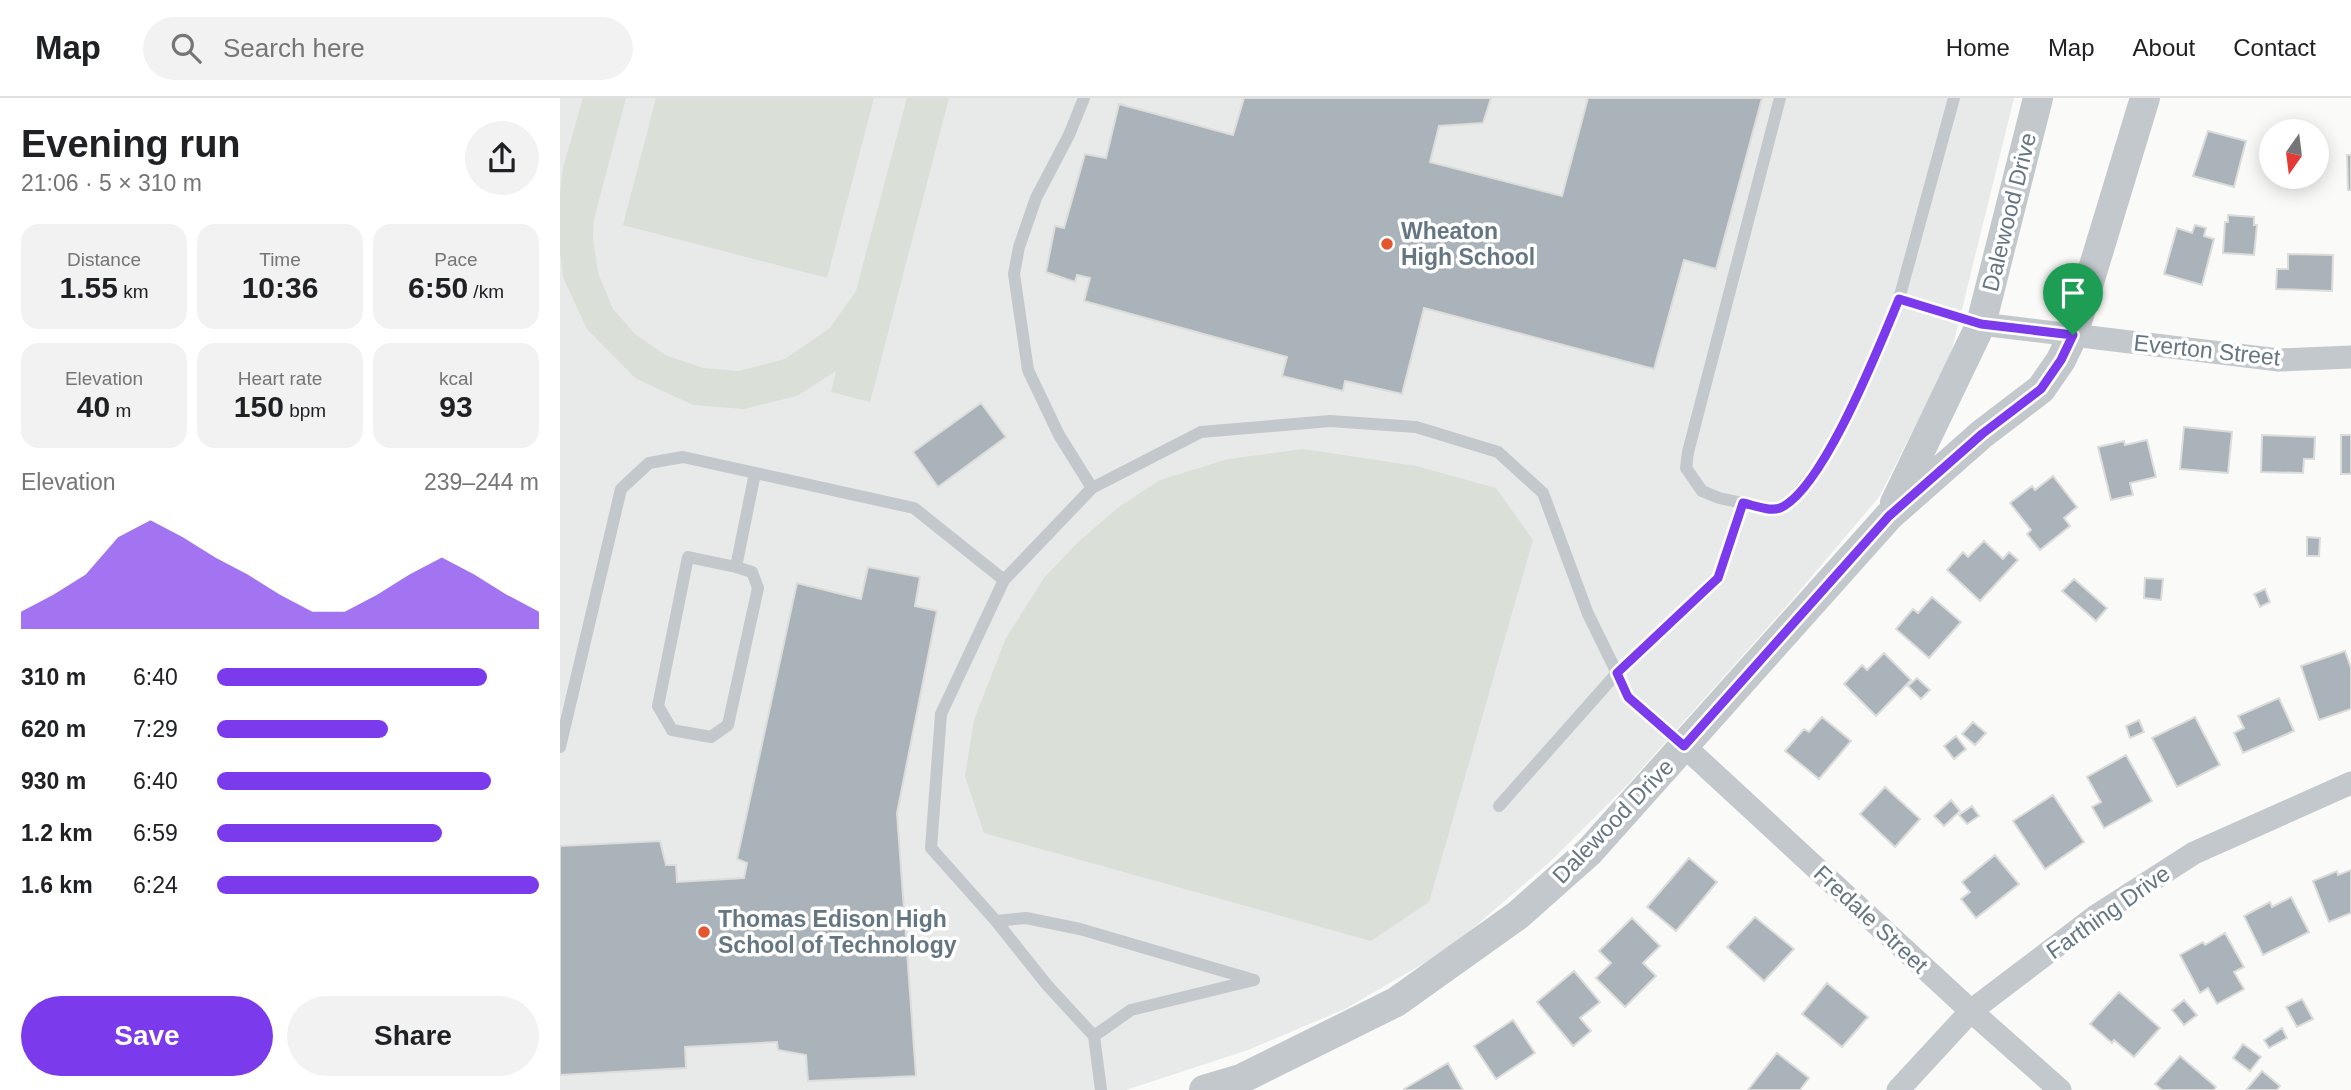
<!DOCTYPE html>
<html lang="en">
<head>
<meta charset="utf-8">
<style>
	:root { --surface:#fff; --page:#f2f2f2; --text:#202124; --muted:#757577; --line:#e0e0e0; --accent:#7c3aed }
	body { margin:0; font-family:Helvetica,sans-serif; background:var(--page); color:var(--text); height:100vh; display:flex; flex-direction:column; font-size:26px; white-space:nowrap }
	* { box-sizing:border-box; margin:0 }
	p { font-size:23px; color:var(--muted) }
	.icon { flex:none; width:38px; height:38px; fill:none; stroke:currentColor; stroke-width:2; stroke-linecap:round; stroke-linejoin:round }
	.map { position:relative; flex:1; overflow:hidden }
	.drawer { display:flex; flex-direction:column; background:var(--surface); width:560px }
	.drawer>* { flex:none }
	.needle { width:46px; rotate:194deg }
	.fabs { position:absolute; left:1699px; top:21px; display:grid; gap:14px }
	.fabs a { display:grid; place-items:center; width:70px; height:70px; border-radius:50%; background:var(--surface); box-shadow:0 4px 18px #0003; font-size:35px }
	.pin { position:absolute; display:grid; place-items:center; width:60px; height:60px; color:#fff; margin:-72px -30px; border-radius:50% 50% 50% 0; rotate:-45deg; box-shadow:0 0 7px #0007 }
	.pin .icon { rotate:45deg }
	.round { display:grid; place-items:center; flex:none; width:74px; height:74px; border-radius:37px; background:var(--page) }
	.headline { display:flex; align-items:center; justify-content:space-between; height:119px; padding:0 21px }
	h1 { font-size:38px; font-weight:700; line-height:52px }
	.metrics { display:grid; grid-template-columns:repeat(3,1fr); gap:10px; height:119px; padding:7px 21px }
	.metrics div { display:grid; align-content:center; border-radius:18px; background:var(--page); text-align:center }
	.metrics b { font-size:30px; font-weight:700 }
	.metrics small { font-size:19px; font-weight:400 }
	.metrics p { font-size:19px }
	.chart { height:196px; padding:14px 21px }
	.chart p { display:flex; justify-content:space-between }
	.chart svg { width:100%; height:126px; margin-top:7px; fill:var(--accent); opacity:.7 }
	.primary-button { display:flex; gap:14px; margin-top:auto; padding:14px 21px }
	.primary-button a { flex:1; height:80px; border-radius:42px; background:var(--accent); color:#fff; font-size:28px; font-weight:700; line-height:80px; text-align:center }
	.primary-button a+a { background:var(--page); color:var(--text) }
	ul { padding:0 21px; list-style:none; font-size:23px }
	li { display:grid; grid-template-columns:112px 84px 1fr; align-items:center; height:52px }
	li i { height:18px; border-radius:9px; background:var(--accent) }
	header { display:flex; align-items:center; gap:42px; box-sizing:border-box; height:98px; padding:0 35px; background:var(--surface); border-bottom:2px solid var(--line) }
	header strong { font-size:33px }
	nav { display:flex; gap:38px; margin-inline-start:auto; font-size:24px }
	.search { width:490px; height:63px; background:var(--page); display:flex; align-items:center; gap:18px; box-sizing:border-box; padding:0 24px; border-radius:38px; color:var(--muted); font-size:26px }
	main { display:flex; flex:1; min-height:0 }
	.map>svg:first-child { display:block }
	.built { fill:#e8e9e9 }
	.green { fill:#dadfd7 }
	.building { fill:#aab3b9; stroke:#dcdcda; stroke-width:2 }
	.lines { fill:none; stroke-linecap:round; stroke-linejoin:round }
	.service { stroke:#c3c8cc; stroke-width:12 }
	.minor { stroke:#c3c8cc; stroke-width:23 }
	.tertiary { stroke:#c3c8cc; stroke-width:30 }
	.route-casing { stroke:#fff; stroke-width:14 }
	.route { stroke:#7c3aed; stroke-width:9 }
	.poi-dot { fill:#e4572e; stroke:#fff; stroke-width:2.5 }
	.labels { text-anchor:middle; stroke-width:7; stroke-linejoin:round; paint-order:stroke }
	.street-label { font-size:23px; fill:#657683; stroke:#fff }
	.poi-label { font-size:23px; font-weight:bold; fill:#657683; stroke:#fff; text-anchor:start }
</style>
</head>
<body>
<header>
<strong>Map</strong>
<div class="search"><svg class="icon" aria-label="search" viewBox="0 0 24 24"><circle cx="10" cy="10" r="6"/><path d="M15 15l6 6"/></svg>Search here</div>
<nav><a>Home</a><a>Map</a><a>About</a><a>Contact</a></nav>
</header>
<main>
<section class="drawer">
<div class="headline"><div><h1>Evening run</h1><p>21:06 · 5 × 310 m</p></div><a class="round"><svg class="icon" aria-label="share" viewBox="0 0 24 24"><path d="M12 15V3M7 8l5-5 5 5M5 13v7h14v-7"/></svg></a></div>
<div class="metrics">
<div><p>Distance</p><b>1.55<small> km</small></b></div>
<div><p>Time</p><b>10:36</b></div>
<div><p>Pace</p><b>6:50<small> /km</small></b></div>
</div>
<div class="metrics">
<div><p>Elevation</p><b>40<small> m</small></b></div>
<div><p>Heart rate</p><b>150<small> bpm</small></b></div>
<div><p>kcal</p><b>93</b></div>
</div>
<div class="chart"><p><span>Elevation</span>239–244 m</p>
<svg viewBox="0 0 160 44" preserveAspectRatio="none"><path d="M0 44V38L10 32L20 25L30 12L40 6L50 12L60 19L70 25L80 32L90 38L100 38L110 32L120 25L130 19L140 25L150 32L160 38V44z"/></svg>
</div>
<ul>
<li><b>310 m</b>6:40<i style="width:84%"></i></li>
<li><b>620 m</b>7:29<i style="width:53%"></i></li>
<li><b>930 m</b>6:40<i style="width:85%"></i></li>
<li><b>1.2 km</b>6:59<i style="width:70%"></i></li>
<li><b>1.6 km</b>6:24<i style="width:100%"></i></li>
</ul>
<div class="primary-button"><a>Save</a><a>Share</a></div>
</section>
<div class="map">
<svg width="1791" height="992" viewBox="0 0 1791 992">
	<rect width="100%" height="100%" fill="#fafaf8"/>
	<path class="built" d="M0,0h1454l-64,260 -71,139 -94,111 -156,175 -78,78 -101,87 -105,61 -97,41 -122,40h-566z"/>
	<path class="green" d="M23,0h43l-32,121 -1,19 5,35 15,36 22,25 30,21 38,13 36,3 46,-12 45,-31 26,-37 51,-193h42l-79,304 -39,-10 5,-21 -39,25 -53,13 -51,-4 -58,-27 -48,-49 -24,-52 -3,-24v-60l3,-25z
		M96,0h218l-47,180 -204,-53z
		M743,351l113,17 80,22 37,52 -104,362 -58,39 -387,-108 -19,-57 9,-56 32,-82 38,-60 34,-36 41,-35 41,-27 68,-21z"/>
	<path class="building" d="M684,0h247l-8,25 -44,3 -9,36 132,34 26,-98h174l-46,171 -32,-9 -30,109 -230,-61 -22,86 -57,-13 -2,10 -61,-15 5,-19 -203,-56 6,-23 -13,-3 -2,7 -29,-10 9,-46 9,2 21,-74 21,4 13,-54 114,31z
		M1648,33l38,10 -12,46 -41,-11z
		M1787,57h4v35h-3z
		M1668,117l26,2v8h3l-3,30 -31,-2 2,-31h3z
		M1635,127l11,3 -2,8 10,3 -12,46 -38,-11 13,-46 15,5z
		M1728,156l45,1 -1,36 -56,-2 1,-20h11z
		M421,305l25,34 -68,50 -25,-35z
		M1624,329l48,5 -4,41 -48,-4z
		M1702,337l53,2 -1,22h-10l-1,14 -42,-1z
		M1781,337h10v39h-10z
		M1587,342l9,37 -26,6 3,12 -22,5 -13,-53 26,-6 1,4z
		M1493,378l24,31 -13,11 6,8 -30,24 -13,-16 4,-4 -21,-27 22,-17 3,4z
		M1747,439l13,1 -1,18h-12z
		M1424,443l19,18 6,-7 9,8 -38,41 -33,-31 16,-18 5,5z
		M308,469l52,10 -5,29 22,5 -40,202 19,263 -108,5 -2,-26 -28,-5 -1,-8 -92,5 1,21 -126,7v-229l100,-5 6,24h10l1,17 67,-4 3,-15 -10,-4 60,-276 64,16z
		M1585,480l18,1 -2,21 -17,-2z
		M1514,481l33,29 -11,13 -34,-30z
		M1705,491l5,13 -10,5 -6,-13z
		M1372,499l29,25 -32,36 -33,-29 17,-20 5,4z
		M1785,553l6,17v41l-32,11 -18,-54z
		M1324,555l27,27 -35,36 -32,-32 18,-19 5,5z
		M1357,580l13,12 -9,9 -13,-13z
		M1719,600l15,33 -51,22 -9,-20 10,-5 -6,-12z
		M1262,619l29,24 -32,38 -34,-28 19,-22 5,3z
		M1635,619l25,48 -43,22 -25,-49z
		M1579,622l5,12 -14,6 -4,-12z
		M1413,624l13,11 -11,12 -13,-11z
		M1396,638l10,13 -12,10 -10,-13z
		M1566,657l26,46 -48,27 -12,-21 9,-5 -14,-25z
		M1325,689l35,32 -25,28 -35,-33z
		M1493,697l31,47 -39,27 -32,-48z
		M1391,702l9,11 -16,15 -10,-10z
		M1412,708l7,10 -12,8 -8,-9z
		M1435,757l24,29 -43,34 -15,-19 9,-7 -8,-10z
		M1129,760l28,24 -41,49 -29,-24z
		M1791,772v43l-22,9 -16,-41 24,-10 1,4z
		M1731,799l18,35 -46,23 -19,-39 26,-14 2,5z
		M1195,819l39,32 -30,32 -37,-34z
		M1072,820l28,28 -17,17 13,13 -31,31 -29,-29 15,-15 -12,-12z
		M1665,835l19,34 -10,5 10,17 -27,15 -9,-16 -8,5 -20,-38 23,-13 2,3z
		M1014,873l26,31 -20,16 11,13 -18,15 -36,-44z
		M1267,885l41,34 -26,30 -40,-33z
		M1559,894l41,36 -26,29 -20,-17 -2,3 -22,-19z
		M1742,901l11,20 -16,8 -11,-20z
		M1624,902l13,15 -13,10 -12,-15z
		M953,922l22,33 -39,26 -22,-33z
		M1722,930l5,10 -18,10 -5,-8z
		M1683,946l18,13 -11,14 -17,-13z
		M1217,955l32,25 -9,12h-52z
		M1620,958l36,31 -2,3h-52l-7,-6z
		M888,965l15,27h-59v-1z
		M1702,973l18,15 -3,4h-31z"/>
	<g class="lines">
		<path class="service" d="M524,0l-15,37 -33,63 -17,49 -5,27 14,96 31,65 33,53
			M1220,0l-92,354 -2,16 16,23 17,7 57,12 14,-7 31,-39 31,-56 47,-109 55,-201
			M1339,201l82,25
			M176,469l-48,-10 -30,149 14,24 39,7 17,-12 30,-137 -6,-16 -16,-5 19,-94
			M1124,648l-56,-49 -11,-24 101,-95 25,-75
			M0,649l61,-258 28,-26 34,-6 231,51 90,72
			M436,823l30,-3 54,11 174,51
			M534,938l37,-26 123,-30
			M541,992l-7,-54 -47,-51 -51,-64 -65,-73 10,-134 63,-134 88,-92 109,-56 129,-11 86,6 82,25 45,41 45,121 29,59 -118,133"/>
		<path class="minor" d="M1421,226l298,36 72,-3
			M1124,648l287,265 89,79
			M1338,992l73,-79 125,-95 98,-63 157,-70"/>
		<path class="tertiary" d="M1335,405l86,-179 57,-226
			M644,992l37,-11 155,-77 122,-87 71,-63 300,-336 93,-82 59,-45 20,-29 12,-25 72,-237"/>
	</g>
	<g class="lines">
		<defs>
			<path id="route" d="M1339,201l82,25 92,11 -12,25 -20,29 -59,45 -93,82 -205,230 -56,-49 -11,-24 101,-95 25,-75c10,2 27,9 37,5 43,-18 100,-164 119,-209z"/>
		</defs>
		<use href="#route" class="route-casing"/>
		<use href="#route" class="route"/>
	</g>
	<g class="poi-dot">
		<circle cx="827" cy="146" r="7"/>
		<circle cx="144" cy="834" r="7"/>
	</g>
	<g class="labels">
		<g class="street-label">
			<text transform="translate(1449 114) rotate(-76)" y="8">Dalewood Drive</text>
			<text transform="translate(1647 252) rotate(6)" y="8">Everton Street</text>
			<text transform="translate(1053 723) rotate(-46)" y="8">Dalewood Drive</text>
			<text transform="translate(1548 814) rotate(-35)" y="8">Farthing Drive</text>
			<text transform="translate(1311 821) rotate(43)" y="8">Fredale Street</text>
		</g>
		<g class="poi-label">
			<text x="841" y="141">Wheaton<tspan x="841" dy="26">High School</tspan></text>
			<text x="158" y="829">Thomas Edison High<tspan x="158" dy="26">School of Technology</tspan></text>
		</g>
	</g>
</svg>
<div class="fabs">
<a><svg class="needle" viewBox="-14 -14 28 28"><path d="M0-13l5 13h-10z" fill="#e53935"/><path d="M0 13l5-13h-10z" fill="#757577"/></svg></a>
</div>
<div class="pin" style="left:1513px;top:237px;background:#1e9e55"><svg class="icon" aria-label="arrive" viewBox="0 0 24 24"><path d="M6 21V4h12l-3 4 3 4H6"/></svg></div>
</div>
</main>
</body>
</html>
